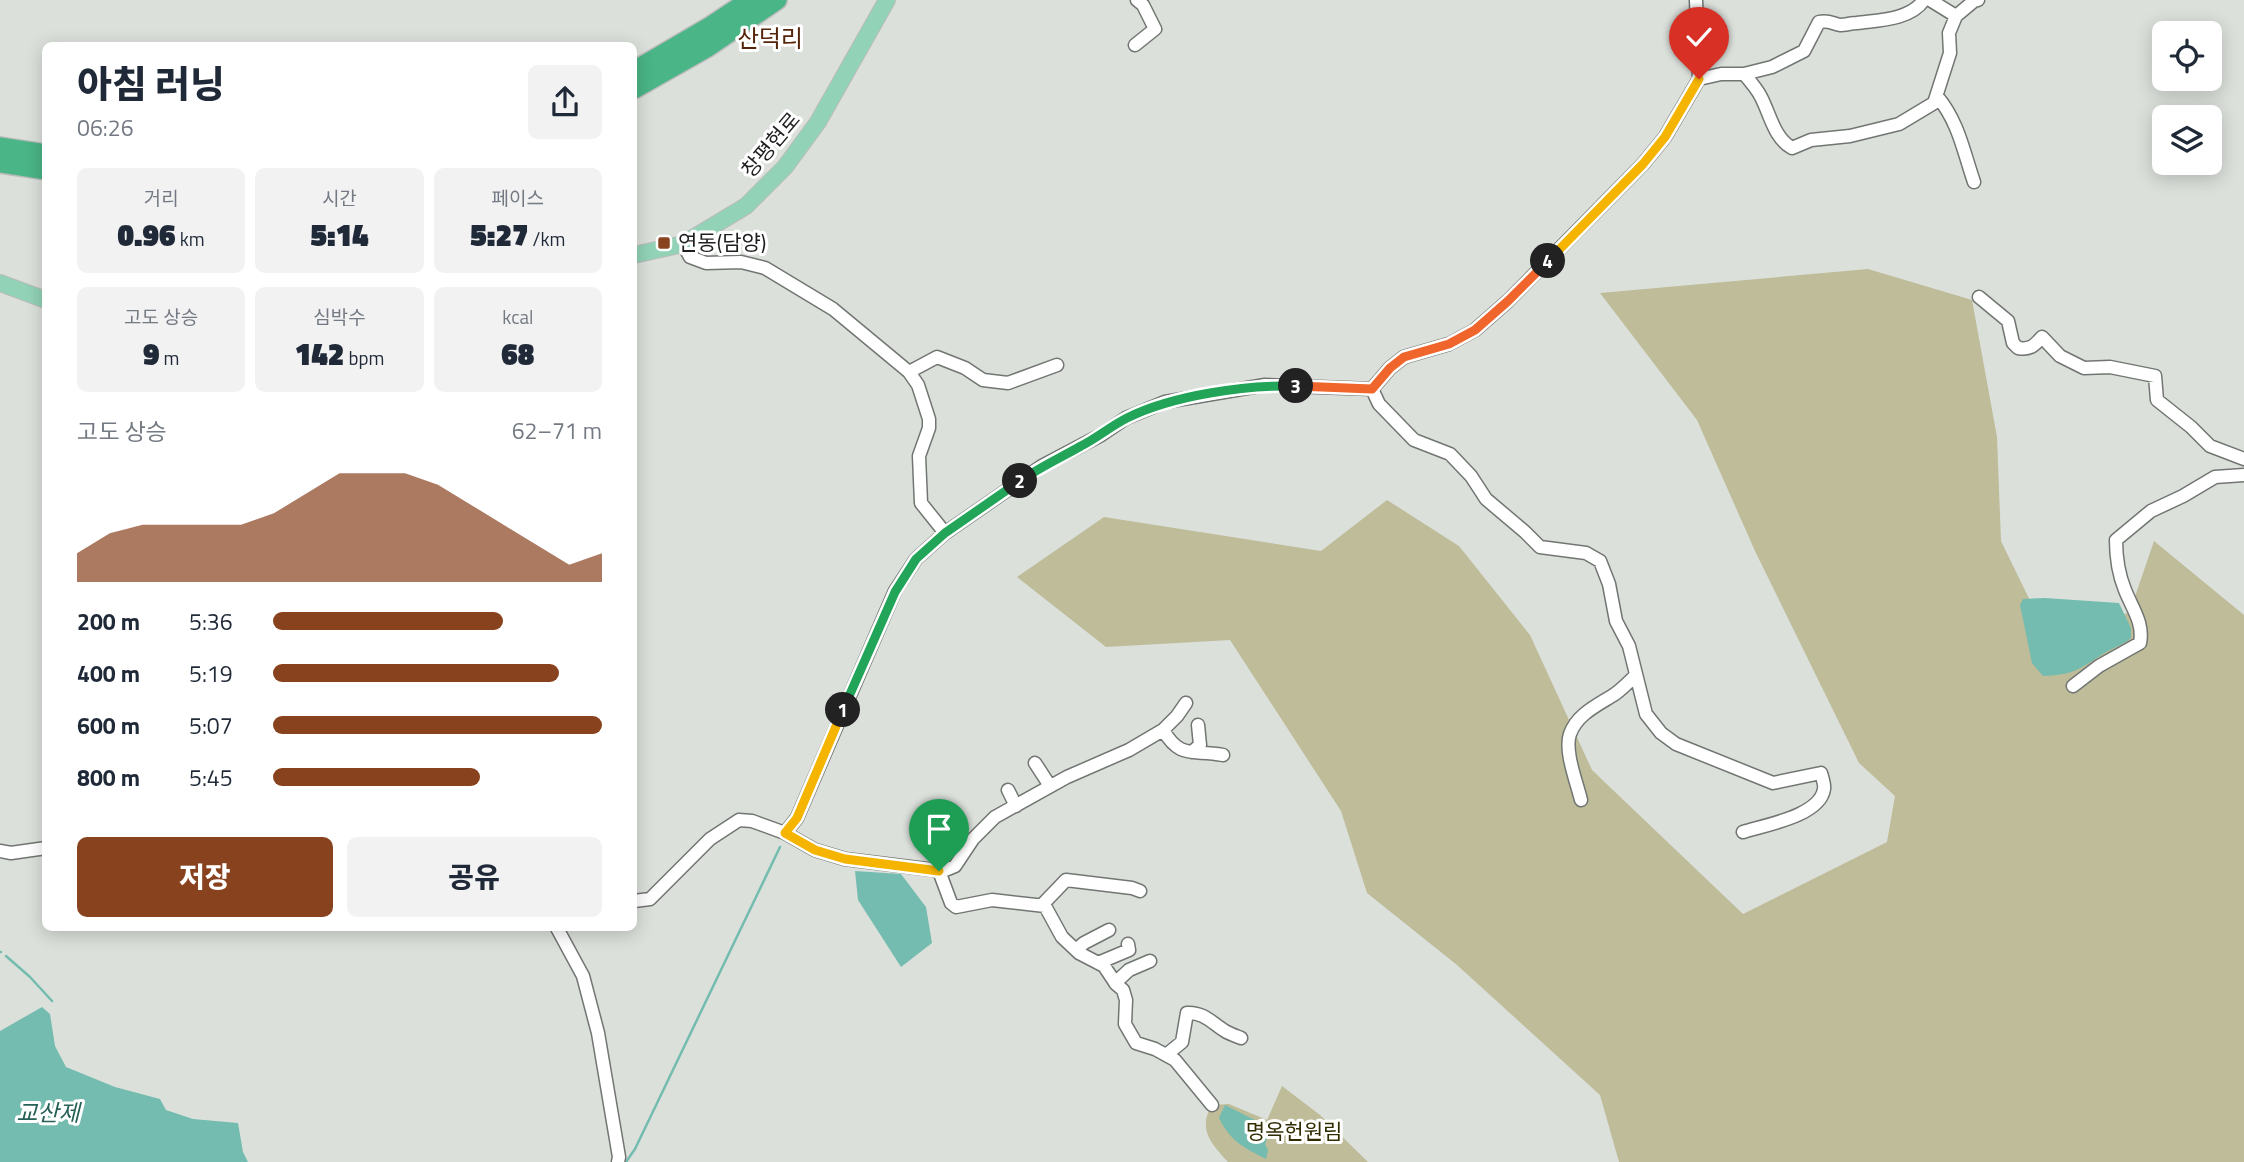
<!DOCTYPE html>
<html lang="ko">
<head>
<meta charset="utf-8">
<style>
	:root { --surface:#fff; --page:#f2f2f3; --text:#1f2937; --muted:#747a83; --accent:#88421d }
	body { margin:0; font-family:"Titillium Web","Noto Sans KR",sans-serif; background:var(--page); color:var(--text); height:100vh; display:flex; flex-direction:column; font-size:26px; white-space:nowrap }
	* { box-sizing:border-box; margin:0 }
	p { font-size:23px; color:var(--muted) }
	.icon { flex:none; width:38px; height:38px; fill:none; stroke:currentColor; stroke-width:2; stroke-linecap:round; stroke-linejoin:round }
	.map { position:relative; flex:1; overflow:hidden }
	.side { position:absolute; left:42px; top:42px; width:595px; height:889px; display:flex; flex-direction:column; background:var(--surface); border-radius:10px; box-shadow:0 4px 18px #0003 }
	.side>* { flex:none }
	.fabs { position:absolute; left:2152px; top:21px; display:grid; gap:14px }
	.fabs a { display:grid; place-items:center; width:70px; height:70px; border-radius:10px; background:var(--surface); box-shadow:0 4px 18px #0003; font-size:35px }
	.pin { position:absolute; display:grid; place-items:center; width:60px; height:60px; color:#fff; margin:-72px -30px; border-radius:50% 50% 50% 0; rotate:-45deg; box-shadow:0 0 7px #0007 }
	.pin .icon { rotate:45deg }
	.km { position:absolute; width:35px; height:35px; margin:-18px; border-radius:50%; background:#222; color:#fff; font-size:19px; line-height:35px; text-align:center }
	.round { display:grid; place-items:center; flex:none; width:74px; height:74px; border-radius:10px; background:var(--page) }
	.headline { display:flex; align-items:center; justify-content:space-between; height:119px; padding:0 35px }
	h1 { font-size:38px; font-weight:800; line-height:52px }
	.metrics { display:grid; grid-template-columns:repeat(3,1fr); gap:10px; height:119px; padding:7px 35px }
	.metrics div { display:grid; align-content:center; border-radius:10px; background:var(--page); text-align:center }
	.metrics b { font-size:30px; font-weight:800 }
	.metrics small { font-size:19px; font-weight:400 }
	.metrics p { font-size:19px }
	.chart { height:196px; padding:14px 35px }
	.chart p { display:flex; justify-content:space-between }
	.chart svg { width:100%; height:126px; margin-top:7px; fill:var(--accent); opacity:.7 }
	.button { display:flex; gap:14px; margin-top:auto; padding:14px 35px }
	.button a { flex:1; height:80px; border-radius:10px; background:var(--accent); color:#fff; font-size:28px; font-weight:800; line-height:80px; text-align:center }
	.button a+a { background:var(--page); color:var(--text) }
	ul { padding:0 35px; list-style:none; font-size:23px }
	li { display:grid; grid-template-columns:112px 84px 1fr; align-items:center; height:52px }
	li i { height:18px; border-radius:9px; background:var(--accent) }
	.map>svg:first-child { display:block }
	.green { fill:#bebc99 }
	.water { fill:#74bcaf }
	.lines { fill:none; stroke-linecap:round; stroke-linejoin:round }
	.stream { stroke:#74bcaf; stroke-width:2.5 }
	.minor-casing { stroke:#727672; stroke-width:15 }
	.major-casing { stroke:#bbbcbb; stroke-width:18 }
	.highway-casing { stroke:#bbbcbb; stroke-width:22 }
	.minor { stroke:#fff; stroke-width:12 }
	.major { stroke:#92d3b7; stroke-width:16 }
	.highway { stroke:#4ab587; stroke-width:19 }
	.split-1-casing { stroke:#fff; stroke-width:14 }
	.split-2-casing { stroke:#fff; stroke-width:14 }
	.split-3-casing { stroke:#fff; stroke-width:14 }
	.split-4-casing { stroke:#fff; stroke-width:14 }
	.split-5-casing { stroke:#fff; stroke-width:14 }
	.split-1 { stroke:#f5b400; stroke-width:9 }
	.split-2 { stroke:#22a559; stroke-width:9 }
	.split-3 { stroke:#22a559; stroke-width:9 }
	.split-4 { stroke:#f0652b; stroke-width:9 }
	.split-5 { stroke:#f5b400; stroke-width:9 }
	.poi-dot { fill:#88421d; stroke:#fff; stroke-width:2.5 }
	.labels { text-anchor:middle; stroke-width:6; stroke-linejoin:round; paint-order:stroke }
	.street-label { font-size:21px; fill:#1d1f1d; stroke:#fff }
	.poi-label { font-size:21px; fill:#1d1f1d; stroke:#fff; text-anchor:start }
	.park-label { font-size:21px; fill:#312c00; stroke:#fff }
	.water-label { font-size:23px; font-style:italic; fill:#266057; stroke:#fff }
	.quarter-label { font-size:24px; fill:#55250b; stroke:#fff }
</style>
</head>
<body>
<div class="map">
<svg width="2244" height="1162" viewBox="0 0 2244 1162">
	<rect width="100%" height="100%" fill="#dce0db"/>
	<path class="green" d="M1868,269l104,31 25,137 4,104 56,115 73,-45 24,-70 90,74v547h-625l-19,-67 -143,-130 -90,-72 -26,-82 -111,-171 -124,7 -89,-70 87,-60 217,34 66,-51 72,46 71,89 62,135 151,144 144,-72 8,-46 -36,-33 -104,-212 -58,-131 -97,-127z
		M1282,1086l38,29 48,47h-140c-16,-18 -31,-32 -16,-57l17,-1 38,16z"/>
	<path class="water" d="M2045,598l74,5 12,25v10c-8,7 -16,9 -25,14 -25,16 -31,23 -63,24l-11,-13 -12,-58 3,-6z
		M855,871l46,3 25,33 6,36 -31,24 -43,-67z
		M42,1007l8,7 5,32 11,21 49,20 45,12 6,11 27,9 45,4 5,29 5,10h-248v-131z
		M1225,1105l30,15 14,12 -4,12 3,6 -2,9c-23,-12 -35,-17 -47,-41z"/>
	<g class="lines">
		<path class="stream" d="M0,952h1
			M6,956l24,21 22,24
			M626,1162l9,-13 145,-302"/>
		<defs>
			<path id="minor" d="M1930,0l26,16
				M1135,45l20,-16 -12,-24 -6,-5
				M1744,74c6,7 13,15 17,23 9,17 13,41 31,51l19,-8 39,-4 49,-12 35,-21 16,-50 -1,-20 7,-17 18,-15 4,-1
				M1699,79l22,-5h23l28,-7 32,-16 15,-29c10,-2 12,1 21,3 5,0 12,-2 17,-2 22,-3 53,-3 67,-23
				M1937,96c22,27 26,54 37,86
				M683,244l7,13 16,6 35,-1 24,6 68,41 76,63 28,-15 28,11 18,12 25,3 49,-18
				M1979,297l29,24 5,22 5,5c12,2 16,-2 24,-11l18,19 24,12 26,-1 45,9 2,24 34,27 19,19 34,13
				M909,372l9,13 11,34v9l-10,28 2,47 24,30
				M1372,389l7,15 35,36 36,14 21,22 15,23 39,33 15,15 46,6 14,8 9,23 7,37 13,25 17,68 15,19 15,11 97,39 48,-10c1,4 4,12 3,16 -4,27 -59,36 -81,43
				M2073,686l26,-20 41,-23c4,-20 -8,-35 -15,-53 -7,-17 -9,-32 -9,-50l35,-29 32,-15 32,-19 29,-2
				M1163,730c18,30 29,19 60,25
				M1192,752l8,-7 -2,-20
				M1035,763l15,23
				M1008,790l8,16
				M1581,800c-4,-17 -17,-49 -11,-66 7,-20 28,-29 45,-40 7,-5 14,-12 21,-19
				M785,833l12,-15 98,-227 21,-32 29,-26 97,-67 59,-31 25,-17 39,-16 100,-17 107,4 18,-21 14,-11 45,-13 26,-14 33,-29 135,-137 22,-27 34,-58 -3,-79
				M0,851l11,2 35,-5
				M939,871l12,32 5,4 36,-7 53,6 17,31 17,16 25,13 12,18 7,6 3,10 -1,24 11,19 19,6 20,11 37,45
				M634,901l16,-2 60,-60 29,-19 13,1 33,12 30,17 30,9 98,12 12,-5 18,-27 22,-22 72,-40 62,-27 34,-20 14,-14 9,-13
				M1042,905l24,-25 66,8 8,3
				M557,928l26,48 15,57 21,124 -1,5
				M1076,950l8,-7 25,-13
				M1098,963l31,-13 -1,-6
				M1115,983l14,-13 21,-9
				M1166,1055l16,-13 5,-29c17,-1 25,10 38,18 5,3 11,5 16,7"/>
			<path id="major" d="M634,255l49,-11 63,-38 39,-39 33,-45 69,-122
				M0,283l46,17"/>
			<path id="highway" d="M634,71l77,-45 39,-26
				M634,89l74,-42 69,-47
				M0,147l46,7
				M0,163l46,7"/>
		</defs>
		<use href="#minor" class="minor-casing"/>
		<use href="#major" class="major-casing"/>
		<use href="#highway" class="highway-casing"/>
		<use href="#minor" class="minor"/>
		<use href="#major" class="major"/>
		<use href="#highway" class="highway"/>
	</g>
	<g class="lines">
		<defs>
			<path id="split-1" d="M843,710l-46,108 -12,15 30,17 30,9 94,12"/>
			<path id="split-2" d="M843,710l52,-118 21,-33 29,-26 75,-52"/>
			<path id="split-3" d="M1020,481c20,-14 40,-23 61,-35 16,-8 30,-20 46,-28 46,-23 119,-33 169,-32"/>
			<path id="split-4" d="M1296,386l76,3 18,-21 14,-11 45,-13 26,-14 33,-29 40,-40"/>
			<path id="split-5" d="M1548,261l95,-97 22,-27 34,-58"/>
		</defs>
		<use href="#split-1" class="split-1-casing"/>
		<use href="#split-2" class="split-2-casing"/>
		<use href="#split-3" class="split-3-casing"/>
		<use href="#split-4" class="split-4-casing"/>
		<use href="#split-5" class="split-5-casing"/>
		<use href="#split-1" class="split-1"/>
		<use href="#split-2" class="split-2"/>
		<use href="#split-3" class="split-3"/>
		<use href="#split-4" class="split-4"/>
		<use href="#split-5" class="split-5"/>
	</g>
	<rect class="poi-dot" x="657" y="236" width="14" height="14" rx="3.5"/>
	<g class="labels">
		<g class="street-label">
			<text transform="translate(771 145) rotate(-50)" y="7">창평현로</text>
		</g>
		<g class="poi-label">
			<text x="678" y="250">연동(담양)</text>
		</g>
		<g class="park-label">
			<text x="1294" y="1139">명옥헌원림</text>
		</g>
		<g class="water-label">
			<text x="48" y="1121">교산제</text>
		</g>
		<g class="quarter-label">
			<text x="770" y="47">산덕리</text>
		</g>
	</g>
</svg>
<div class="fabs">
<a><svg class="icon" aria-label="locate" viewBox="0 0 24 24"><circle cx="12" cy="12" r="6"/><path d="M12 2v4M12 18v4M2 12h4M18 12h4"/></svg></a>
<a><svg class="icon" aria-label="layers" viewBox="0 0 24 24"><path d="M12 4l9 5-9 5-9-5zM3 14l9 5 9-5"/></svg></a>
</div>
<div class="pin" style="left:939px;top:871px;background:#1e9e55"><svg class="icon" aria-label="arrive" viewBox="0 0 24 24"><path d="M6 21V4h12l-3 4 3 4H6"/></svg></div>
<div class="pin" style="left:1699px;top:79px;background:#d93025"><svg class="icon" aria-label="check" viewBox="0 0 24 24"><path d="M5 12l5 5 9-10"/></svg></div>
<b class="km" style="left:843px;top:710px">1</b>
<b class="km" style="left:1020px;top:481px">2</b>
<b class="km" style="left:1296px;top:386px">3</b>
<b class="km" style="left:1548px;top:261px">4</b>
<section class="side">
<div class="headline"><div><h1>아침 러닝</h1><p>06:26</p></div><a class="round"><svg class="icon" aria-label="share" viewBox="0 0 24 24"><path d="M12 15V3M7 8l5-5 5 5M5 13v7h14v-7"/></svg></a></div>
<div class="metrics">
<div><p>거리</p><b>0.96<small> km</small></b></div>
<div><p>시간</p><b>5:14</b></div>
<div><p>페이스</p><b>5:27<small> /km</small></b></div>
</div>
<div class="metrics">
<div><p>고도 상승</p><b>9<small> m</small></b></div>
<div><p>심박수</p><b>142<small> bpm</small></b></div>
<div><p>kcal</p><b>68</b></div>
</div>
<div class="chart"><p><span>고도 상승</span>62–71 m</p>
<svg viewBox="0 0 160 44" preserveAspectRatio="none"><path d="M0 44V34L10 27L20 24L30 24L40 24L50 24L60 20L70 13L80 6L90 6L100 6L110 10L120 17L130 24L140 31L150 38L160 34V44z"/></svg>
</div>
<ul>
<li><b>200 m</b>5:36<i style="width:70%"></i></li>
<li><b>400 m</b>5:19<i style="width:87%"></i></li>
<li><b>600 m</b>5:07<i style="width:100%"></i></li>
<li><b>800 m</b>5:45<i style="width:63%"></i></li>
</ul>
<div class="button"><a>저장</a><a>공유</a></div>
</section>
</div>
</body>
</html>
